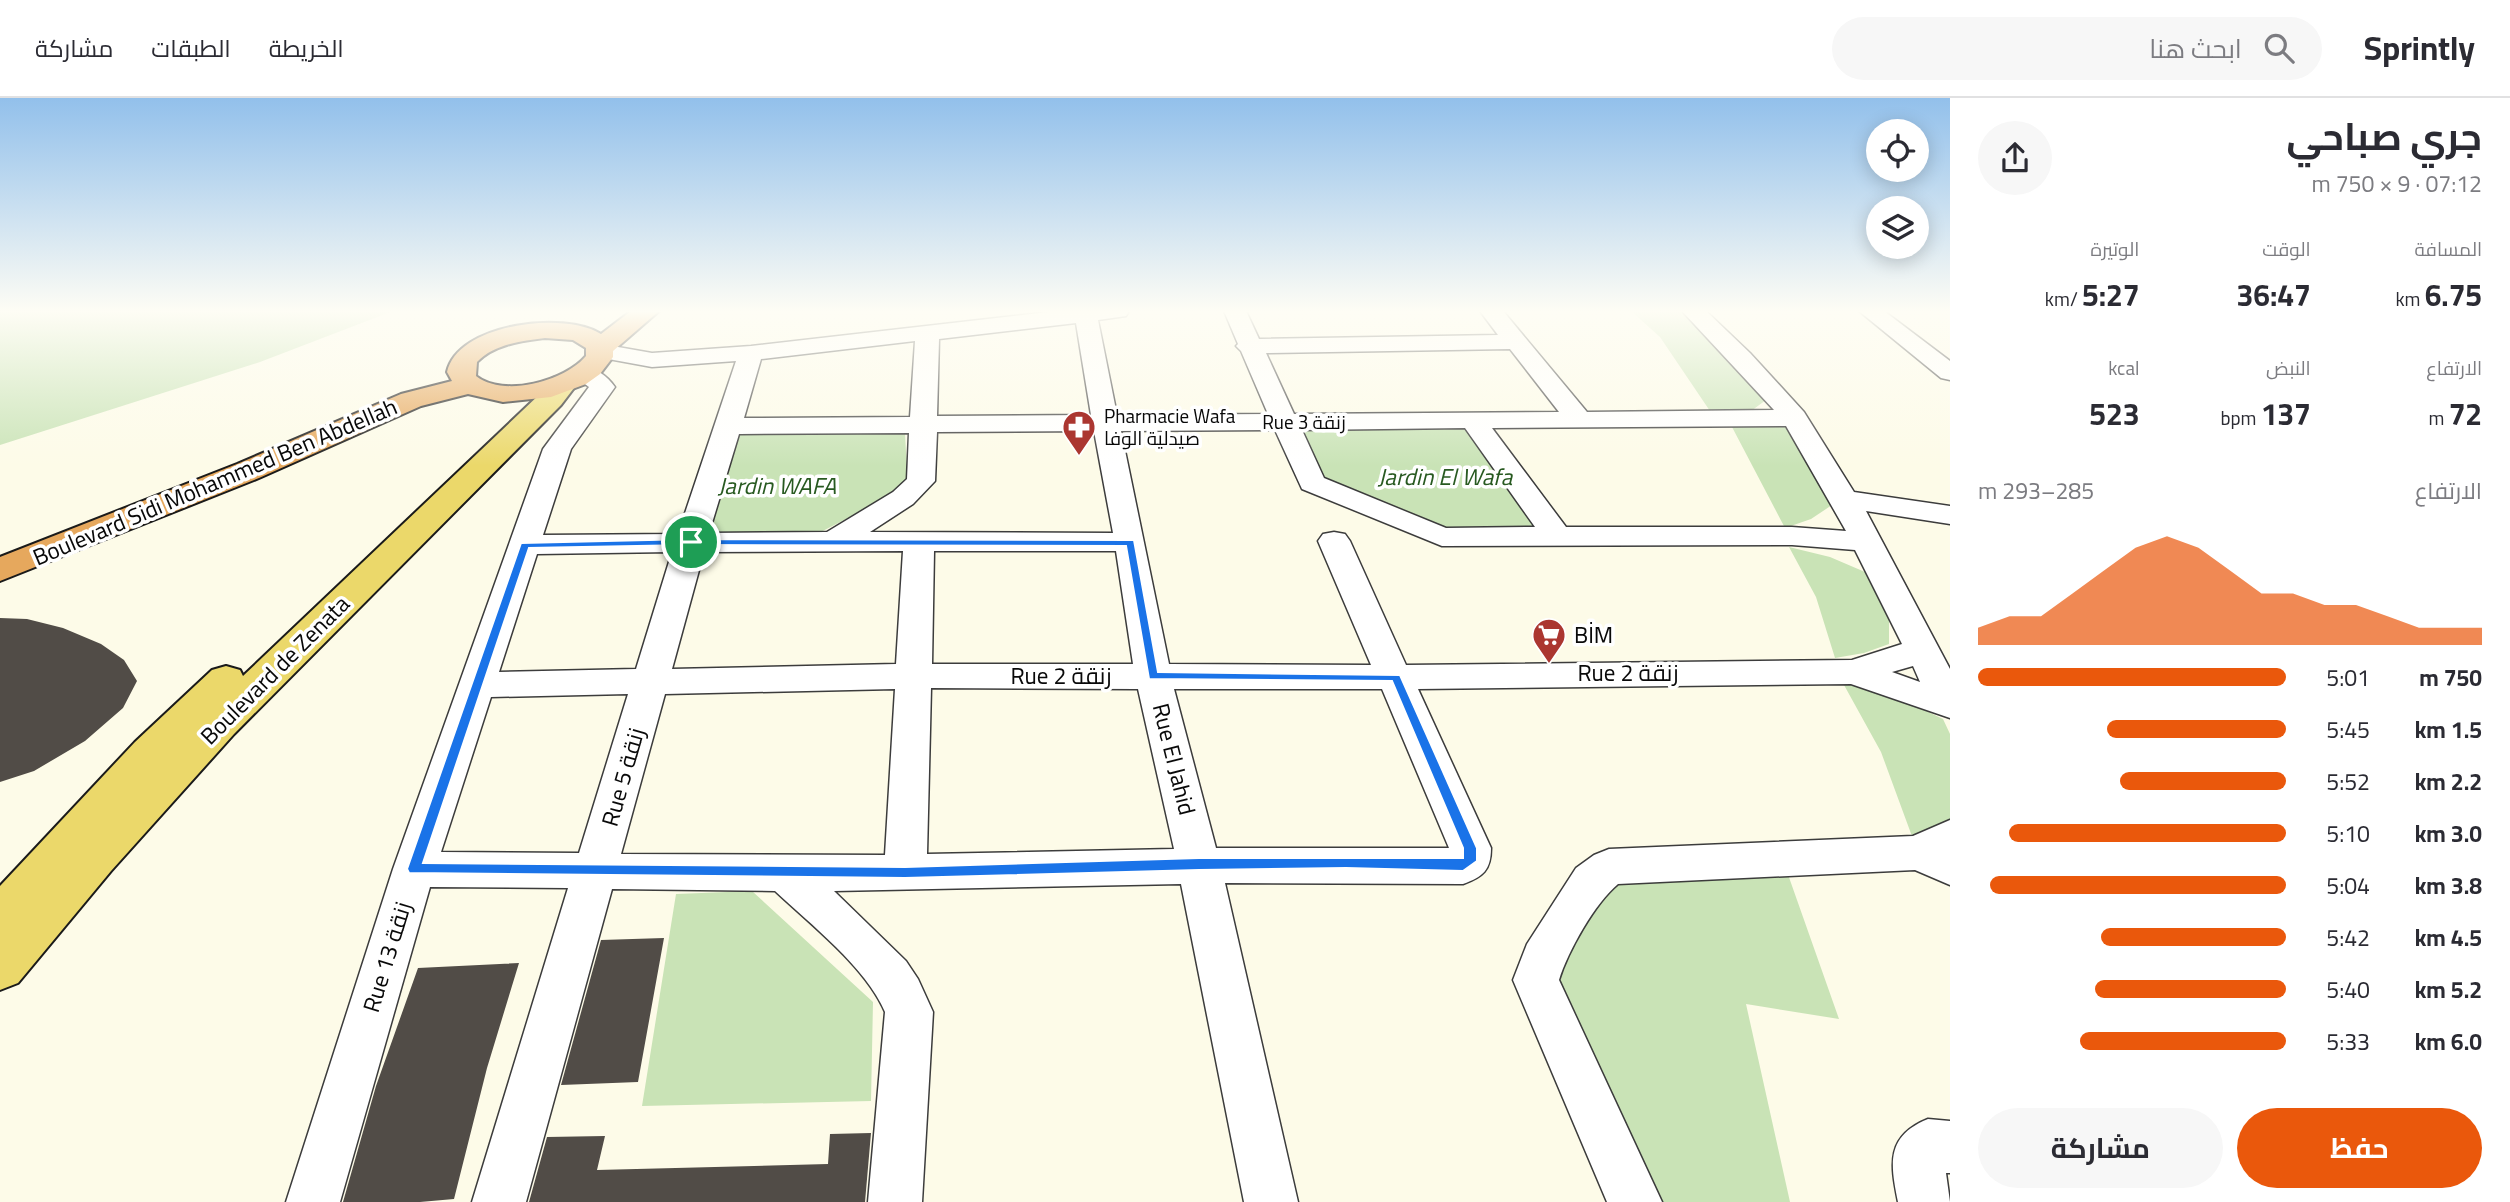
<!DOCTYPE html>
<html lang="ar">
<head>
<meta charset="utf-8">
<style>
	:root { --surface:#fff; --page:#f7f7f7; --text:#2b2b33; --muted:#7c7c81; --line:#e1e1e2; --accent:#ea580c }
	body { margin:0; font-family:Georgia,Cairo,serif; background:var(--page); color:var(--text); direction:rtl; height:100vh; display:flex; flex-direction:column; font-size:26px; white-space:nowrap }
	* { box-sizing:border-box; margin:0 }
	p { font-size:23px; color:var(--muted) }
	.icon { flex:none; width:38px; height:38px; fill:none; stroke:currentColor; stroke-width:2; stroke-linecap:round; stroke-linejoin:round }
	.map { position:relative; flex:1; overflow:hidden; direction:ltr }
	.sheet { display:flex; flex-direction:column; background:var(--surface); width:560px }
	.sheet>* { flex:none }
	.tools { position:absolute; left:1866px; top:21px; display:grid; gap:14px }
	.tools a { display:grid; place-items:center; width:63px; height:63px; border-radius:50%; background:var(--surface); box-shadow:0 4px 18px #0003; font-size:35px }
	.pin { position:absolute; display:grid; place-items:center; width:60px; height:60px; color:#fff; margin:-30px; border:4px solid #fff; border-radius:50%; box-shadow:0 2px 7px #0007 }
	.round { display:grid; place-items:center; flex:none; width:74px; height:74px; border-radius:37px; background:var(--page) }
	.head { display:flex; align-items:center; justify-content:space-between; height:119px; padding:0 28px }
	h1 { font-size:38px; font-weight:700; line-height:52px }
	.stats { display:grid; grid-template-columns:repeat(3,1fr); gap:10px; height:119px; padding:7px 28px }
	.stats div { display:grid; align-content:center }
	.stats b { font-size:30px; font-weight:700 }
	.stats small { font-size:19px; font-weight:400 }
	.stats p { font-size:19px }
	.chart { height:196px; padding:14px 28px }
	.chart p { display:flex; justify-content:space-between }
	.chart svg { width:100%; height:126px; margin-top:7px; fill:var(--accent); opacity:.7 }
	.primary-button { display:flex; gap:14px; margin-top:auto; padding:14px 28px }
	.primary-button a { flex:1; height:80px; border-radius:42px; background:var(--accent); color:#fff; font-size:28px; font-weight:700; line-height:80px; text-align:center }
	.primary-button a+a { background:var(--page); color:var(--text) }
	ul { padding:0 28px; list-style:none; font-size:23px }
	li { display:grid; grid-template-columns:112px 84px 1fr; align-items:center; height:52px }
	li i { height:18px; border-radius:9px; background:var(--accent) }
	header { display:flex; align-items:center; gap:42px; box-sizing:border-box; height:98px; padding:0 35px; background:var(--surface); border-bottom:2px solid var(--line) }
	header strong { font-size:33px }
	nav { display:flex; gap:38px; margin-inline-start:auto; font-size:24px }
	.search { width:490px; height:63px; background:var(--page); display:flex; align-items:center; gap:18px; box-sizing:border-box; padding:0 24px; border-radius:38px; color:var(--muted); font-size:26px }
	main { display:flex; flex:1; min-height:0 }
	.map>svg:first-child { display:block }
	.green { fill:#c9e3b6 }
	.building { fill:#514c47 }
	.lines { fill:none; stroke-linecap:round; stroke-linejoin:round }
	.minor-casing { stroke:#3c3c3c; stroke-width:3 }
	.major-casing { stroke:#1a1a1a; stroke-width:4 }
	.highway-casing { stroke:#1a1a1a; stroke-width:4 }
	.minor { fill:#fff; fill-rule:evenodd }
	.major { fill:#ebd86a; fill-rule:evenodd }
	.highway { fill:#e6a85d; fill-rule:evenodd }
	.route { fill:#1a73e8; stroke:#fff; stroke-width:2; fill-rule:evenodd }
	.labels { text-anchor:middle; stroke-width:7; stroke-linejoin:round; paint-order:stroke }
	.far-poi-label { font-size:19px; fill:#090909; stroke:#fff; text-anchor:start }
	.far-street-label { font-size:19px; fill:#090909; stroke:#fff }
	.park-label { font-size:23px; font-style:italic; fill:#285a21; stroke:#fff }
	.street-label { font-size:23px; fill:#090909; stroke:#fff }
	.poi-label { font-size:23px; fill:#090909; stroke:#fff; text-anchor:start }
</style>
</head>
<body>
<header>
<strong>Sprintly</strong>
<div class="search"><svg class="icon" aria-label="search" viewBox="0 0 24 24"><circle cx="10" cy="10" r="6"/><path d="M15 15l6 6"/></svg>ابحث هنا</div>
<nav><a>الخريطة</a><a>الطبقات</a><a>مشاركة</a></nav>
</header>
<main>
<section class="sheet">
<div class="head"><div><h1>جري صباحي</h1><p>07:12 · 9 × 750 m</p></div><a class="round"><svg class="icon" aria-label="share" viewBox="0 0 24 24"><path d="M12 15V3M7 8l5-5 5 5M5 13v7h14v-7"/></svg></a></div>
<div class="stats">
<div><p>المسافة</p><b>6.75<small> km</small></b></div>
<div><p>الوقت</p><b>36:47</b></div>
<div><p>الوتيرة</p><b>5:27<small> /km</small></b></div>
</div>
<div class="stats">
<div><p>الارتفاع</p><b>72<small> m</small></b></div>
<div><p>النبض</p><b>137<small> bpm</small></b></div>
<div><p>kcal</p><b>523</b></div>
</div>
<div class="chart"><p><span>الارتفاع</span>285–293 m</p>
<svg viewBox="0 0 160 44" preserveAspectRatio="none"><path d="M0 44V38L10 34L20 34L30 26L40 18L50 10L60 6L70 10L80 18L90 26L100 26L110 30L120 30L130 34L140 38L150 38L160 38V44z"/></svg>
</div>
<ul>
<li><b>750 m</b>5:01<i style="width:100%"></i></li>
<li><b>1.5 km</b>5:45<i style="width:58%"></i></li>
<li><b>2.2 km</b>5:52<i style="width:54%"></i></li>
<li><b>3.0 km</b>5:10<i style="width:90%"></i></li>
<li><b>3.8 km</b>5:04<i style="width:96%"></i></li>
<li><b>4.5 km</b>5:42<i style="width:60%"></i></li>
<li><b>5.2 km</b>5:40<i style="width:62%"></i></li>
<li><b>6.0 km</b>5:33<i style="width:67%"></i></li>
</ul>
<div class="primary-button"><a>حفظ</a><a>مشاركة</a></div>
</section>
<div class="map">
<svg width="1950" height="1104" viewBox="0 0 1950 1104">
	<rect width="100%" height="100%" fill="#fdfbe8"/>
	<path class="green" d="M0,213h393l-133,51 -260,83z
		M1631,213h51l17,14 67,75 -15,11 -39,3 -52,-77z
		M1286,324h188l83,115 -137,-5 -115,-45z
		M1788,328l44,79 -21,14 -26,9 -53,-101z
		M738,336h167l3,53 -95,49 -106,3z
		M1789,449l41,10 35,15 24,46v26l-25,9 -29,5 -19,-61z
		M1844,587l32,2 67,32 7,15v87l-37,18 -32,-87z
		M1614,755l171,13 54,153 -93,-15 44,198h-168l-86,-205z
		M752,793l121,111 -2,99 -229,5 34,-212z"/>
	<path class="building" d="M0,520l27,1 36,9 38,16 23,16 13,21 -14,27 -38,33 -51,30 -34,11z
		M664,840l-26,144 -77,3 40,-145z
		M519,865l-32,105 -33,131 -34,3h-77l33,-116 42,-118z
		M871,1035l-6,69h-336l18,-65 58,-1 -8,34 231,-6 2,-30z"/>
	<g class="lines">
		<defs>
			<path id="minor" d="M1057,213h72l-3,5 -28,4 19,95 151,-1 -27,-63 -5,-5 2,-2 -14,-33h22l13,28 239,-4 -18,-24h23l84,101 187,-2 -92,-99h24l44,42 54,59 50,80 96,14v18l-84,-13 84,158v49l-99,-34 -433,5 73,159c0,22 -8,29 -28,36l-238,-1 73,319h-54l-63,-318 -347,7 72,70 12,18 15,33 -11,190h-54l17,-190c-19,-45 -75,-88 -110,-121l-163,-2 -86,313h-54l96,-314 -138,-1 -90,315h-54l107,-333 150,-420 46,-62 -18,-13 4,-5c17,-4 30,4 40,18l-44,62 -28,86 135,-1 58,-173 -84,6 -60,-11 -3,-5 3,-5 9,-2 51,9 99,-7zM1076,225l15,92 -154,1 2,-77zM915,243l-5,76 -166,1 17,-59zM1510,251l49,63 -265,2 -28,-61zM1786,328l60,105 -54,-4h-226l-74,-99zM1465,330l70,99 -89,1 -122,-50 -22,-48zM1275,332l27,59 140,57 350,-1 63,5 47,94 -50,16 -446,5 -56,-124 -5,-7 -11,-2 -11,2 -5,7 53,124 -202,-1 -48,-233zM1094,333l19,102 -243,-1 43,-28 22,-23 2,-49zM909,335l-2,46 -14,13 -66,40 -118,1 30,-99zM903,453l-7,113 -224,5 32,-117zM934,453h182l17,113h-201zM672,454l-36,117 -137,3 38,-118zM1913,568l7,16 -28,-10zM931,590l207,1 36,160 -247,5zM895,591l-10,166 -264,-1 44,-160zM1174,591h208l67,159h-233zM628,596l-49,159 -138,-1 50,-155z
				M1859,213h25l66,50v19l-9,-2z
				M1950,722v65l-35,-15 -297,14c-23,19 -50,67 -59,96l103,222h-55l-94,-222 14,-36 49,-76 18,-13 15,-6 304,-13z
				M1928,1021l22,2v52h-4l4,29h-52c-8,-39 -12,-66 30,-83z"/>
			<path id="major" d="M563,278l10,2 4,6 -16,21 -327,329 -123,137 -93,112 -18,7v-104l135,-144 77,-72 14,-4 14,4 3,6 298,-283 12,-15z"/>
			<path id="highway" d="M631,213h28l-46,40v6l-13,17 -14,10 -35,13 -48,5 -35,-8 -47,12 -162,72 -259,103v-24l237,-93 164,-70 51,-13 -5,-9c11,-49 118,-61 154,-38zM545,240l28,2 13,8v8c-21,25 -82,42 -110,20l1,-14c17,-18 45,-21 68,-24z"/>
		</defs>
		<use href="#minor" class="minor-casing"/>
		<use href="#major" class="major-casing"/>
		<use href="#highway" class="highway-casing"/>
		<use href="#minor" class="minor"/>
		<use href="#major" class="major"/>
		<use href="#highway" class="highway"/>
	</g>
	<linearGradient id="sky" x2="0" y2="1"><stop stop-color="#92c0eb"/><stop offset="0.58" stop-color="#fefdf5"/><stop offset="1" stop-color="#fefdf5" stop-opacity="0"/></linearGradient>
	<rect width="1950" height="368" fill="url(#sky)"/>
	<path class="route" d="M691,441l443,1 24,132 242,3 77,173v13l-14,10 -117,-3 -147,2 -294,8 -496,-5 -2,-4 114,-326zM691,447l435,1 23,133 243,2 71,167v10h-264l-294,9 -482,-4 106,-315z"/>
	<defs>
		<symbol id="pharmacy-pin" viewBox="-11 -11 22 30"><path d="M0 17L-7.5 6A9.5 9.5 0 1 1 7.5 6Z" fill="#ab3630" stroke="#fff"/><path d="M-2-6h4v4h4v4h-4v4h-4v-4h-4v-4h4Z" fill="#fff"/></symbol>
		<symbol id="supermarket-pin" viewBox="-11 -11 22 30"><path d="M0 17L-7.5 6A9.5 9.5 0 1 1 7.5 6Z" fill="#ab3630" stroke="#fff"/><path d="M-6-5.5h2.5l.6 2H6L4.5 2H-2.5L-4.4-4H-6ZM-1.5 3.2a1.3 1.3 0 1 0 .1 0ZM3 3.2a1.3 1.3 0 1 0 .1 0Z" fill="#fff"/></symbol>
	</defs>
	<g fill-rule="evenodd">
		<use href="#pharmacy-pin" x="1060" y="310" width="38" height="52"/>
		<use href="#supermarket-pin" x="1530" y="518" width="38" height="52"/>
	</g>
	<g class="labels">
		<g class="far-poi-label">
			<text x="1104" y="325">Pharmacie Wafa<tspan x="1104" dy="22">صيدلية الوفا</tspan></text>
		</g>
		<g class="far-street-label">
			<text x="1304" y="331">Rue 3 زنقة</text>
		</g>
		<g class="park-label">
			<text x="1445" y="387">Jardin El Wafa</text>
			<text x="777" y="396">Jardin WAFA</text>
		</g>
		<g class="street-label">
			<text transform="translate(215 384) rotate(-23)" y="8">Boulevard Sidi Mohammed Ben Abdellah</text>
			<text transform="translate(275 572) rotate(-45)" y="8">Boulevard de Zenata</text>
			<text x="1628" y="583">Rue 2 زنقة</text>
			<text x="1061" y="586">Rue 2 زنقة</text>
			<text transform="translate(1174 661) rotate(76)" y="8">Rue El Jahid</text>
			<text transform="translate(623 679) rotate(-74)" y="8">Rue 5 زنقة</text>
			<text transform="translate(387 859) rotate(-73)" y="8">Rue 13 زنقة</text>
		</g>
		<g class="poi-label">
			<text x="1574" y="545">BİM</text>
		</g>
	</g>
</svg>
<div class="tools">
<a><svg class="icon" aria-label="locate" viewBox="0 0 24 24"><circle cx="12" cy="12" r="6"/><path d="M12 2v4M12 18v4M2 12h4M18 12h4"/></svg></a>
<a><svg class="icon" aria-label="layers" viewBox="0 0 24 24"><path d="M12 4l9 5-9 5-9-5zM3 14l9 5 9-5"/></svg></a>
</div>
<div class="pin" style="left:691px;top:444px;background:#1e9e55"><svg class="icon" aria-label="arrive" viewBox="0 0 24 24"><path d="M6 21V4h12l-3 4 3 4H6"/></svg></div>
</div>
</main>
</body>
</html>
